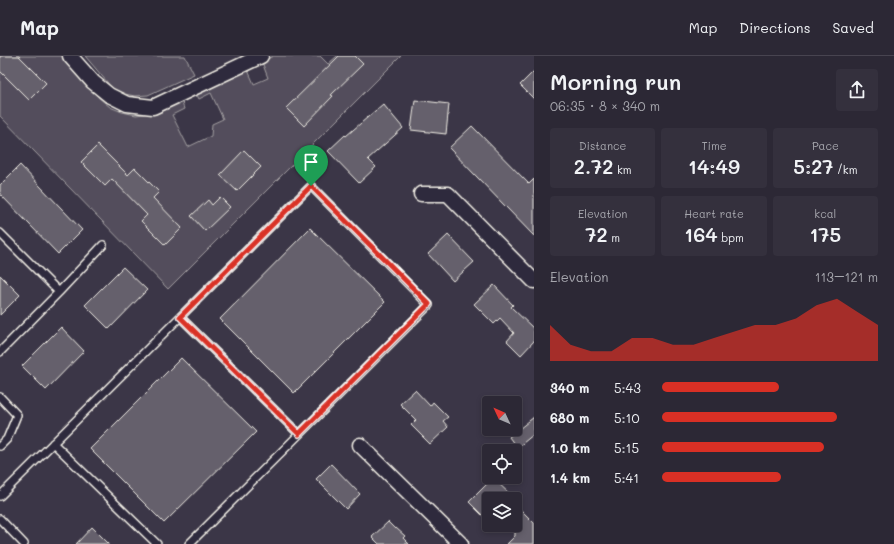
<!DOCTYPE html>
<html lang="en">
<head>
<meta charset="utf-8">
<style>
	:root { --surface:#2c2835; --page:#34303d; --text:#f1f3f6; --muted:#a6a6ad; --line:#484450; --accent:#d93025 }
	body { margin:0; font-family:Mali,sans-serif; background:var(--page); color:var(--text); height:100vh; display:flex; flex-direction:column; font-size:15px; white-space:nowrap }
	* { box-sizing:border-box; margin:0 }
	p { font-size:13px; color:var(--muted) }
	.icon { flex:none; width:22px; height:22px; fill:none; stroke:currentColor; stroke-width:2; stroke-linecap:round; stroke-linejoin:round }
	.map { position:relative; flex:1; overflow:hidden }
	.drawer { display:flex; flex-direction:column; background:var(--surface); width:360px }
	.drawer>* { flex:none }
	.needle { width:26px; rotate:314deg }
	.buttons { position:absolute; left:482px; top:340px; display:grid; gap:8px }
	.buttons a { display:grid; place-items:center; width:40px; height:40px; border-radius:4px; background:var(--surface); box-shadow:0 2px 6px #0003,0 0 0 1px var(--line); font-size:20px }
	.pin { position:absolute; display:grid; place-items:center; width:34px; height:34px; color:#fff; margin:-41px -17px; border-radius:50% 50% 50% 0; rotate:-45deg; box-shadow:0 0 4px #0007 }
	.pin .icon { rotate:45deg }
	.round { display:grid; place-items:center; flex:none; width:42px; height:42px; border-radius:4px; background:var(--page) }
	.head { display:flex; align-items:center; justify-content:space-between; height:68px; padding:0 16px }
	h1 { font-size:22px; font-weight:600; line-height:30px }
	.figures { display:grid; grid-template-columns:repeat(3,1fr); gap:6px; height:68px; padding:4px 16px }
	.figures div { display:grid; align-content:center; border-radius:4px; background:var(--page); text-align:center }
	.figures b { font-size:20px; font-weight:600 }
	.figures small { font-size:11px; font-weight:400 }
	.figures p { font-size:11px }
	.chart { height:112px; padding:8px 16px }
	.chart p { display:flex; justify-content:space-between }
	.chart svg { width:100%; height:72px; margin-top:4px; fill:var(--accent); opacity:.7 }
	ul { padding:0 16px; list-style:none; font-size:13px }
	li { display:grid; grid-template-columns:64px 48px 1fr; align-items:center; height:30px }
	li i { height:10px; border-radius:5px; background:var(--accent) }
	header { display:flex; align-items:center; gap:24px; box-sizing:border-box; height:56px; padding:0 20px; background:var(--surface); border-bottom:1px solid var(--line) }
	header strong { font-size:19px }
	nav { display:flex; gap:22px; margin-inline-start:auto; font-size:14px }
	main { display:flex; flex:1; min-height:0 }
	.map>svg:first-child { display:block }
	.green { fill:#534e5c; stroke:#a4a0a2 }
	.building { fill:#65616c; stroke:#f4f1e8 }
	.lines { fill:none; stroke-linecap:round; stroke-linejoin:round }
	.service-casing { stroke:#f4f1e8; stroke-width:10 }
	.minor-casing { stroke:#f4f1e8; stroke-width:17 }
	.service { stroke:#2f2a3d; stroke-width:7 }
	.minor { stroke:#2f2a3d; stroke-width:14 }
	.route-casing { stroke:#fff; stroke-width:8 }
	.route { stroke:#d93025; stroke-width:5 }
</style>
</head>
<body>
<header>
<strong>Map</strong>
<nav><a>Map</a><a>Directions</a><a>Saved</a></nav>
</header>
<main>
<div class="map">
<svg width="534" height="488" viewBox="0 0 534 488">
	<rect width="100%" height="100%" fill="#3b3647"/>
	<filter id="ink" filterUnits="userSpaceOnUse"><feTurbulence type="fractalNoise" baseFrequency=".025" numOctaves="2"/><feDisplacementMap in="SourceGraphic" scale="8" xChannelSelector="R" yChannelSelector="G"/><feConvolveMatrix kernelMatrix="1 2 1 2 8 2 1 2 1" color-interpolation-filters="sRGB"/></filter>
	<g filter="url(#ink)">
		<path class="green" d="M0,0h62l37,42 11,9 12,5 14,3 16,-2 29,-13 3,9 -12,6 16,32 23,-11 1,-12 11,-5 -12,-26 -12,6 -3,-6 51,-25 7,16 14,-6 -6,-16 11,-6h47l8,8 9,-8h64l-233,233 -168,-173z
			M85,0h100l9,18 -46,21 -13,1 -10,-2 -12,-5z"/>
		<path class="building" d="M0,0h19l27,27 -17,17 -29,-29z
			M339,0h16l8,8 -32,31 2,1 -29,30 -18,-18z
			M534,15v28l-14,-14z
			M415,44l34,4 -3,30 -35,-4z
			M383,48l20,24 -35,31 8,8 -17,16 -31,-32 17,-16 1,1z
			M472,70l57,58 5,-5v57l-85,-88z
			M98,89l30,30 7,-7 24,24 -6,6 29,30 -17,17 -24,-24 6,-6 -35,-36 -7,7 -24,-24z
			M244,94l17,17 -24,24 -17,-16z
			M20,109l62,65 -24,24 -58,-60v-9z
			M220,141l10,10 -25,24 -14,-15 17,-16 4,5z
			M310,172l75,74 -91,91 -74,-74z
			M448,179l26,27 -21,19 -25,-27z
			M123,211l24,23 -38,39 -24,-24z
			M0,219l20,20 -20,20z
			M494,229l19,20 -2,2 23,22v12l-13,14 -14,-14 7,-8 -14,-15 -6,6 -20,-20z
			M61,271l23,24 -38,39 -24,-24z
			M181,302l75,74 -92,91 -74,-74z
			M415,334l15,16 3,-4 15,15 -5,4 5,6 -18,17 -19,-19 5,-5 -16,-16z
			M534,361v17l-17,14 -8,-11z
			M331,408l29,30 -14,15 -30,-30z
			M493,422l22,21h-26v23l-20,-20z
			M515,448l19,19v21h-27l8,-8z
			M388,466l7,7 1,-1 9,8 -2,2 6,6h-30l-7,-7z
			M92,471l17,17h-33z"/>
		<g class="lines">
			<defs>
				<path id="service" d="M0,177l59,59
					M180,261l119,117
					M0,296l59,-60 44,-47
					M0,341l17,18 -10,24 -7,7
					M53,387l104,101
					M0,440l180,-179 131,-131 118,119 -240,239
					M0,463l24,25"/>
				<path id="minor" d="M70,0l23,26 16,13 18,9 26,3 108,-51
					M421,138h27l86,87
					M360,389l101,99"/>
			</defs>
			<use href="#service" class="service-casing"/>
			<use href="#minor" class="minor-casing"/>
			<use href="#service" class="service"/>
			<use href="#minor" class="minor"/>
		</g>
	</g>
	<g class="lines" filter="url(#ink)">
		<defs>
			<path id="route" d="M311,130l118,118 -130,130 -119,-117z"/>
		</defs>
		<use href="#route" class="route-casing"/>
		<use href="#route" class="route"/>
	</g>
</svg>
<div class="buttons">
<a><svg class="needle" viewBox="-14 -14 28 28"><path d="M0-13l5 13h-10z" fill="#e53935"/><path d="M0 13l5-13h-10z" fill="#a6a6ad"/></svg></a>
<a><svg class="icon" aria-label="locate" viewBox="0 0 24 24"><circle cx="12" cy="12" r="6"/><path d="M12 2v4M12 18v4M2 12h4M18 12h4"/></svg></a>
<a><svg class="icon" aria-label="layers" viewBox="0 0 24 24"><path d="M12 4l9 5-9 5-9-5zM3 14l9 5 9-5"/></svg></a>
</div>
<div class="pin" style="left:311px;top:130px;background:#1e9e55"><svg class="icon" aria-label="arrive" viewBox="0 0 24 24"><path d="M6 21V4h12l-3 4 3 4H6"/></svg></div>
</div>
<section class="drawer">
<div class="head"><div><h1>Morning run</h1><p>06:35 · 8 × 340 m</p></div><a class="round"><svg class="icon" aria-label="share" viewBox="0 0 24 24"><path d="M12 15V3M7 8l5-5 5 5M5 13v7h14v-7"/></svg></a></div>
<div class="figures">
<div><p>Distance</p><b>2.72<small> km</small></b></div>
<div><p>Time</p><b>14:49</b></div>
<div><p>Pace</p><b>5:27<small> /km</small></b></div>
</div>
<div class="figures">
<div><p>Elevation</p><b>72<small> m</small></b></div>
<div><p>Heart rate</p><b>164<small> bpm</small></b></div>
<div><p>kcal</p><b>175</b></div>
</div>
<div class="chart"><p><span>Elevation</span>113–121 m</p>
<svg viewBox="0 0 160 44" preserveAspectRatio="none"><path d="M0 44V22L10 34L20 38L30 38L40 30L50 30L60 34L70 34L80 30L90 26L100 22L110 22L120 18L130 10L140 6L150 14L160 22V44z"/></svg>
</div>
<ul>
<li><b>340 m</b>5:43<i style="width:54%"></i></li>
<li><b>680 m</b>5:10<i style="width:81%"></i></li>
<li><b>1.0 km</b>5:15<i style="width:75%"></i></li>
<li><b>1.4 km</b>5:41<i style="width:55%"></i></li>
</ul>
</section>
</main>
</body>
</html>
